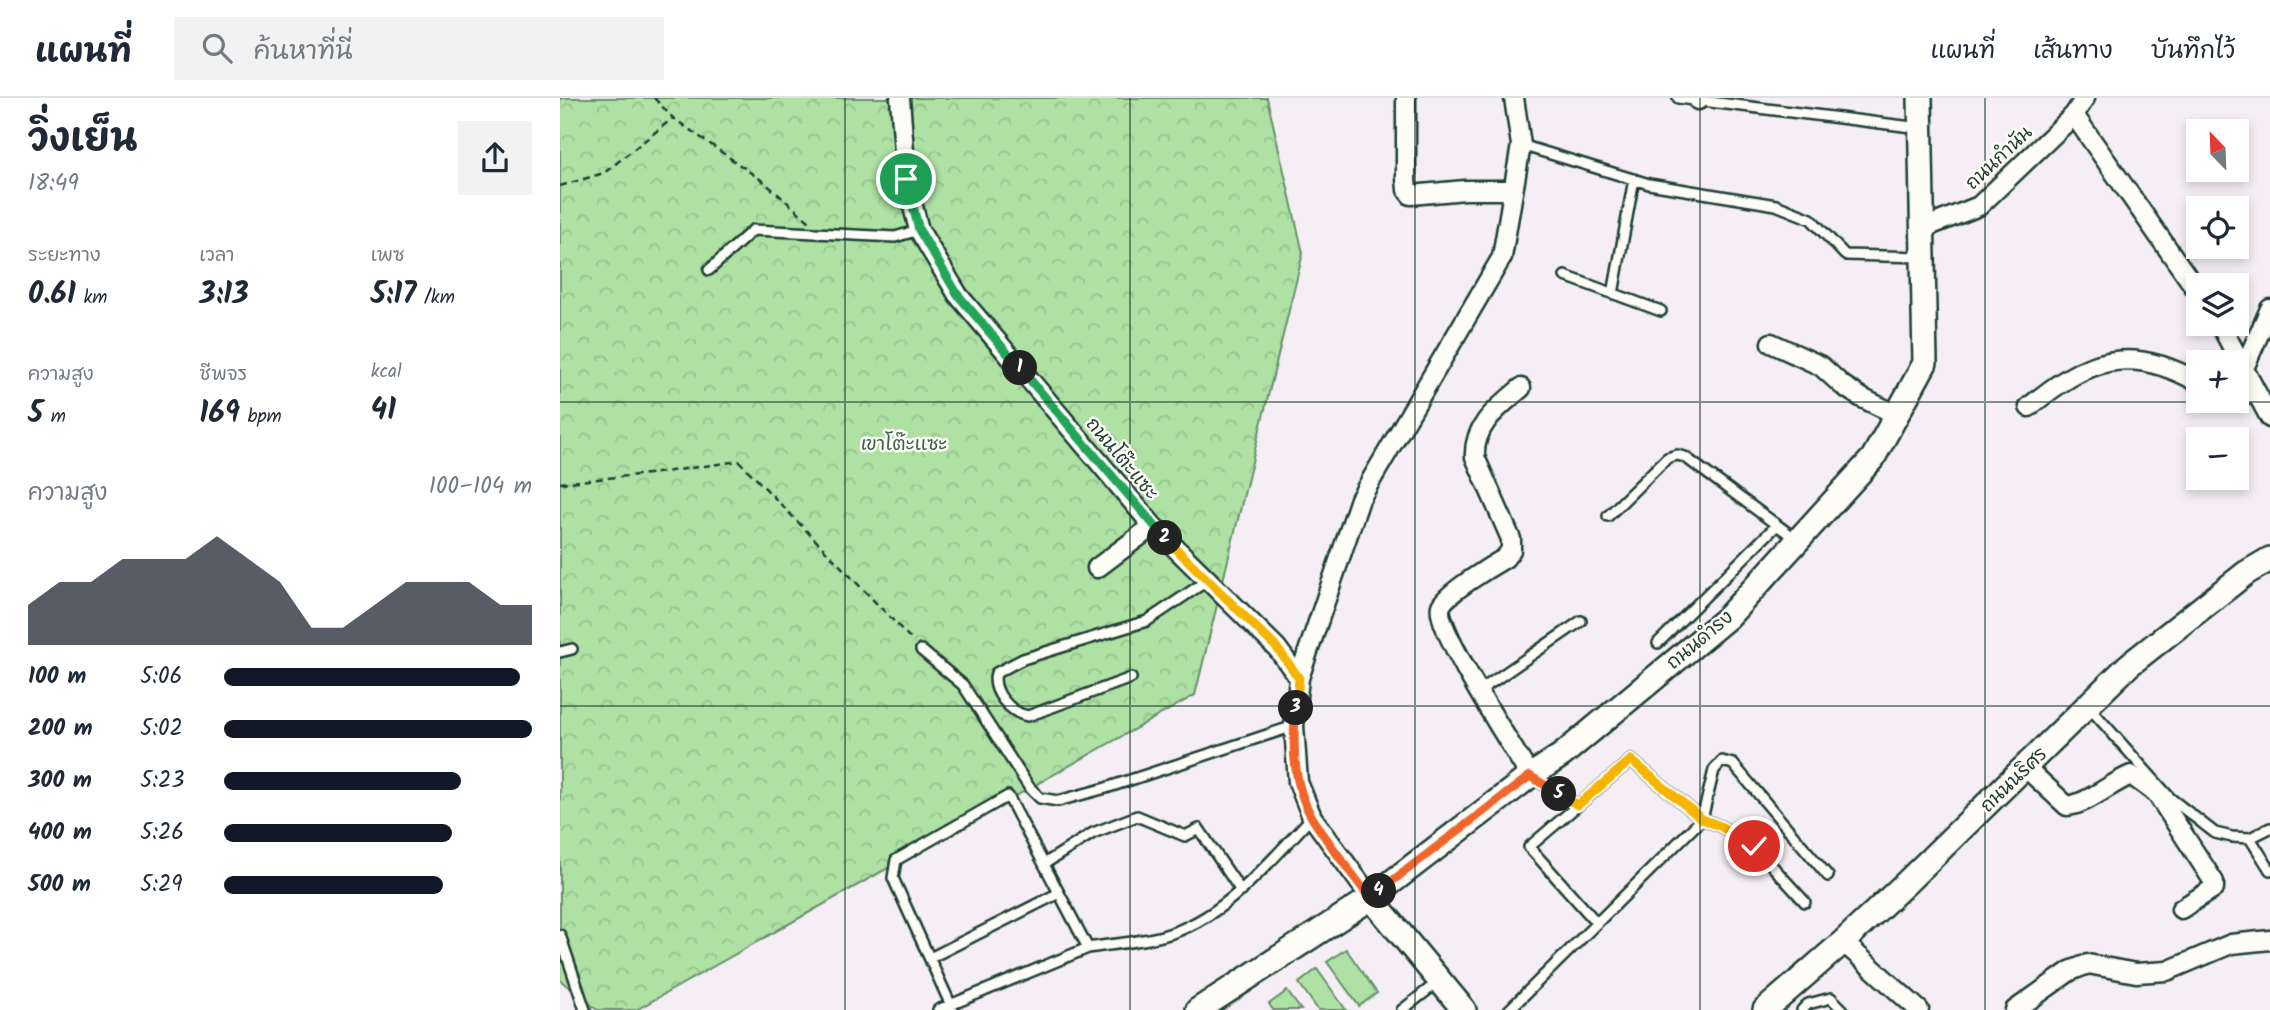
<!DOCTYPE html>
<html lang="th">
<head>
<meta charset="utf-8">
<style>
	:root { --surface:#fff; --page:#f2f2f3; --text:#1f2937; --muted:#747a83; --line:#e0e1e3; --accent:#111827 }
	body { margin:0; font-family:Kalam,"Playpen Sans Thai",sans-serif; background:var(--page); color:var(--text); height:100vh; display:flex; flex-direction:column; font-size:26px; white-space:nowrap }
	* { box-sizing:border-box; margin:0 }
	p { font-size:23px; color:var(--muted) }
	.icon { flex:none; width:38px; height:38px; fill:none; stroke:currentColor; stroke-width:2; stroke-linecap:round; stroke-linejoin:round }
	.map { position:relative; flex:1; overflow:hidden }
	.side { display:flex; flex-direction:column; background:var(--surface); width:560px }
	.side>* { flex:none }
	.needle { width:46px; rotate:337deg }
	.tools { position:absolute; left:1626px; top:21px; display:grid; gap:14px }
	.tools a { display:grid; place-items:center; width:63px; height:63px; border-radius:0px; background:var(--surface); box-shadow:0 4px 10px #0003; font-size:35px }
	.pin { position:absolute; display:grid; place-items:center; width:60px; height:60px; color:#fff; margin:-30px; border:4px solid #fff; border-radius:50%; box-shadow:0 2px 7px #0007 }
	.km { position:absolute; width:35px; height:35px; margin:-18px; border-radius:50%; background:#222; color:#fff; font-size:19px; line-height:35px; text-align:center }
	.round { display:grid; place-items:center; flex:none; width:74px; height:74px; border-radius:0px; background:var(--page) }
	.headline { display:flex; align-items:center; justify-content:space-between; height:119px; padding:0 28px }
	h1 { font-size:38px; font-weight:700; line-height:52px }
	.figures { display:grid; grid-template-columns:repeat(3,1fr); gap:10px; height:119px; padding:7px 28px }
	.figures div { display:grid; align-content:center }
	.figures b { font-size:30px; font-weight:700 }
	.figures small { font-size:19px; font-weight:400 }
	.figures p { font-size:19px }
	.chart { height:196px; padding:14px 28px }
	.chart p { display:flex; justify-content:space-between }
	.chart svg { width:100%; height:126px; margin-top:7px; fill:var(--accent); opacity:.7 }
	ul { padding:0 28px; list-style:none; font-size:23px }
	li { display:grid; grid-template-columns:112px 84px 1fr; align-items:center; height:52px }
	li i { height:18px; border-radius:9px; background:var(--accent) }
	header { display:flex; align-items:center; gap:42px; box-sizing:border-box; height:98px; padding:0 35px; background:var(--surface); border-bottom:2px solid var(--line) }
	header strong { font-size:33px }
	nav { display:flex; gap:38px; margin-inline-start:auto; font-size:24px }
	.search { width:490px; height:63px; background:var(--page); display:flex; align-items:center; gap:18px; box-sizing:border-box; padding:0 24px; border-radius:0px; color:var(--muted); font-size:26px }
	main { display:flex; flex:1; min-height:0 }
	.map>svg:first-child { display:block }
	.forest { fill:url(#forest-crowns); stroke:#668f6c; stroke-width:2 }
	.park { fill:#aee1a3; stroke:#668f6c; stroke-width:2 }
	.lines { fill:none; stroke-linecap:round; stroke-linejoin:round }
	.lane-casing { stroke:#1f3d34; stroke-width:14 }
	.street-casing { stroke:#1f3d34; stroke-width:23 }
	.secondary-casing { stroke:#1f3d34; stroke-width:28 }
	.path { stroke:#1f3d34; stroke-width:2.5; stroke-dasharray:7 5; stroke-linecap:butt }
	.lane { stroke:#fdfcf7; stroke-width:9 }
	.street { stroke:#fdfcf7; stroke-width:18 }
	.secondary { stroke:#fdfcf7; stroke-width:23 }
	.split-1-casing { stroke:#fff; stroke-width:14 }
	.split-2-casing { stroke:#fff; stroke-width:14 }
	.split-3-casing { stroke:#fff; stroke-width:14 }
	.split-4-casing { stroke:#fff; stroke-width:14 }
	.split-5-casing { stroke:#fff; stroke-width:14 }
	.split-6-casing { stroke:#fff; stroke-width:14 }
	.split-1 { stroke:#22a559; stroke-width:9 }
	.split-2 { stroke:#22a559; stroke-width:9 }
	.split-3 { stroke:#f5b400; stroke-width:9 }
	.split-4 { stroke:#f0652b; stroke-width:9 }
	.split-5 { stroke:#f0652b; stroke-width:9 }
	.split-6 { stroke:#f5b400; stroke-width:9 }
	.grid { fill:none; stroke:#1f3d34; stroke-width:2; stroke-opacity:0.55 }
	.labels { text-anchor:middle; stroke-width:5; stroke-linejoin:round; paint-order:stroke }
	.street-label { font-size:19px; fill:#1f3d34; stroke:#fdfcf7 }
	.park-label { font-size:19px; fill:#3c5e4a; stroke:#fdfcf7 }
</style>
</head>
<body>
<header>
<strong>แผนที่</strong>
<div class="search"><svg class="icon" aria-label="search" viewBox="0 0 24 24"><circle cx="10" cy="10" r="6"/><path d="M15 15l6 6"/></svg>ค้นหาที่นี่</div>
<nav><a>แผนที่</a><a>เส้นทาง</a><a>บันทึกไว้</a></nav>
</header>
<main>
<section class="side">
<div class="headline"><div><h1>วิ่งเย็น</h1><p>18:49</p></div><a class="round"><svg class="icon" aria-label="share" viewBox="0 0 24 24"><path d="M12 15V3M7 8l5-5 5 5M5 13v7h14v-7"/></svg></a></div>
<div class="figures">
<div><p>ระยะทาง</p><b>0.61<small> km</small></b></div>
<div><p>เวลา</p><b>3:13</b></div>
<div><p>เพซ</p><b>5:17<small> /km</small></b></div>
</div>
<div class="figures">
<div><p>ความสูง</p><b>5<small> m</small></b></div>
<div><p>ชีพจร</p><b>169<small> bpm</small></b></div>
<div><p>kcal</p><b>41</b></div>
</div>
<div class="chart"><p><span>ความสูง</span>100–104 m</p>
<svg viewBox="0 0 160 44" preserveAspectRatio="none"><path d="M0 44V30L10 22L20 22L30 14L40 14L50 14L60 6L70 14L80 22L90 38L100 38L110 30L120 22L130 22L140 22L150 30L160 30V44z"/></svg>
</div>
<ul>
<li><b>100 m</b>5:06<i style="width:96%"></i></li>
<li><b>200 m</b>5:02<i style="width:100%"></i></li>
<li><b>300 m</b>5:23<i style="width:77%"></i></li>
<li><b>400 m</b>5:26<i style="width:74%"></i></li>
<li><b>500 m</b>5:29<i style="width:71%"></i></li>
</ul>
</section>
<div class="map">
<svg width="1710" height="912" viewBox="0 0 1710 912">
	<defs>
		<pattern id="forest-crowns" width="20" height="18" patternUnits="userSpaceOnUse" patternTransform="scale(1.75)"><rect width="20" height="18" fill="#aee1a3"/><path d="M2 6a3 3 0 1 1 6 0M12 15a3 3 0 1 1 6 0" fill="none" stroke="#95c28d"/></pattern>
	</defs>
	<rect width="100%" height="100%" fill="#f5eff5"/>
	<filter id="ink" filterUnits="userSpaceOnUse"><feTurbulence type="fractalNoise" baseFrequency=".0143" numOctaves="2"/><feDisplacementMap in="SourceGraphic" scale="14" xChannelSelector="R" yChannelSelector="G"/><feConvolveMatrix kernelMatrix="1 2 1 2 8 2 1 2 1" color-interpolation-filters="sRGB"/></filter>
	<g filter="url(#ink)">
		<path class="forest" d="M0,0h707l36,155 -108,442 -559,315h-39l-37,-30z"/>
		<path class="park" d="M786,851l31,44 -18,13 -32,-44z
			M757,871l29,41h-28l-19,-27z
			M727,893l14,19h-28l-4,-6z"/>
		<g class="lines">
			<defs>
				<path id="lane" d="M1118,0l242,30
					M961,47l128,39 127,21 35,14 34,36 77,2
					M149,172l44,-40 142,7 24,-7
					M1005,178l96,35
					M1053,196l21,-115
					M1048,418l59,-58 10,-3 8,2 111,82
					M1098,545l119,-118
					M361,552l42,35 66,102 11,11 18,3 48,-13 188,-62
					M0,554l12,-3
					M571,580l-103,38c-18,-3 -37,-25 -32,-43l27,-14 124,-38 61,-41
					M919,593l102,-70
					M1529,609l81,91 45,35 17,4 18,1 20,-10
					M971,679l47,28
					M1690,740l20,32
					M484,766l49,-31 44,-17 48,20 14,-7 42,62
					M1036,824l-67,-75 102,-87 71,59 18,7 34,20 51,56
					M0,837l25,75
					M370,860l129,-65
					M378,912l150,-62
					M393,912l-60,-132 3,-18 112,-64 80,152c25,-4 51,-6 74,-12 62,-16 108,-75 150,-119
					M842,912l36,-28
					M949,912l193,-191 12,-49 8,-9 11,3 95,112
					M1242,912l6,-6 23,-6 12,12"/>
				<path id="street" d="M340,0l6,81 13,51 39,65 195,231 124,122 22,30
					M846,0v81l1,11 4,5 54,-5h48
					M1138,2v-2
					M1514,17l124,177
					M1364,130l55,-22 95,-91 11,-17
					M1660,226l50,94
					M1211,245l50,23 21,19 20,13 35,17
					M1684,270l26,-59
					M961,290c-22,19 -48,37 -46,69l36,82v11l-6,8c-12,7 -60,36 -64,48 -8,19 75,146 89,170
					M1676,297l21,-1
					M1469,309c57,-48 100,-64 169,-25
					M537,470l56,-42
					M1465,669l42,39c19,-1 44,-23 64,-31l26,19 57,88v6l-33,21
					M811,800l-59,-81 -14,-35 -4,-56 5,-48 61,-179 142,-242 19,-112 -7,-47
					M1283,844l76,68
					M1455,912l55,-39 18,-7 48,9 31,-2 64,-27 39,-4"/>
				<path id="secondary" d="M811,800l93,112
					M638,912l173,-112 159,-122 32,-21 166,-138 145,-159 52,-95 -5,-265
					M1205,912l78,-68 64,-60 222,-217 117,-92 24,-14"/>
			</defs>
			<use href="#lane" class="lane-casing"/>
			<use href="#street" class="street-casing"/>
			<use href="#secondary" class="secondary-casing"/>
			<path class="path" d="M94,0l19,20 91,64 46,40
				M0,88l44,-13 69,-55
				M0,385l97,-10 82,-12 174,180"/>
			<use href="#lane" class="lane"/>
			<use href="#street" class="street"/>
			<use href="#secondary" class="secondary"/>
		</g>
	</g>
	<g class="lines" filter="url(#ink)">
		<defs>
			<path id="split-1" d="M346,81l13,51 39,65 62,73"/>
			<path id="split-2" d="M460,270l145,170"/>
			<path id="split-3" d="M605,440l112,110 22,30 -3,30"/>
			<path id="split-4" d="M736,610c-4,36 -3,79 17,111 17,27 38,53 57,79l9,-7"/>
			<path id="split-5" d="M819,793l151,-115 29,18"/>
			<path id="split-6" d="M999,696l19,11 53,-45 71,59 18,7 34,20"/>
		</defs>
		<use href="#split-1" class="split-1-casing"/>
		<use href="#split-2" class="split-2-casing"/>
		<use href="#split-3" class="split-3-casing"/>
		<use href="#split-4" class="split-4-casing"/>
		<use href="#split-5" class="split-5-casing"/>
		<use href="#split-6" class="split-6-casing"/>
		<use href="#split-1" class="split-1"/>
		<use href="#split-2" class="split-2"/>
		<use href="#split-3" class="split-3"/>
		<use href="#split-4" class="split-4"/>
		<use href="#split-5" class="split-5"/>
		<use href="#split-6" class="split-6"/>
	</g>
	<path class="grid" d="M285,0v912M570,0v912M855,0v912M1140,0v912M1425,0v912M0,304h1710M0,608h1710"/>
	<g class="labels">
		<g class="street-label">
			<text transform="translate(1438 59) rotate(-43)" y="7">ถนนกำนัน</text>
			<text transform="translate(563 360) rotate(50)" y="7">ถนนโต๊ะแซะ</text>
			<text transform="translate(1139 541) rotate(-40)" y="7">ถนนดำรง</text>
			<text transform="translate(1453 681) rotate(-44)" y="7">ถนนนริศร</text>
		</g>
		<g class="park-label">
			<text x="344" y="352">เขาโต๊ะแซะ</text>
		</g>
	</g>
</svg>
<div class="tools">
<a><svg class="needle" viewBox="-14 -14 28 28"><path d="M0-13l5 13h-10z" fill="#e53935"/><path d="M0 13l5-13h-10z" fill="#747a83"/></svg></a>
<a><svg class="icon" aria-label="locate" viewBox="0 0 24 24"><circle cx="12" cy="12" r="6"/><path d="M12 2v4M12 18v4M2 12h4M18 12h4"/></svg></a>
<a><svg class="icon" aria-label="layers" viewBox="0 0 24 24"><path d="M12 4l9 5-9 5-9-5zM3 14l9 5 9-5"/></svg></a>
<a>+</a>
<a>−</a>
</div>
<div class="pin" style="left:346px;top:81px;background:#1e9e55"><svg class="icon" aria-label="arrive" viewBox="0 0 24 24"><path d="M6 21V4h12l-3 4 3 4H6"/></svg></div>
<div class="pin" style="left:1194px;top:748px;background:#d93025"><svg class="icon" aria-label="check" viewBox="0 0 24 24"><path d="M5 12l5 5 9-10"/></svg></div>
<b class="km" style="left:460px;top:270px">1</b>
<b class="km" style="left:605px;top:440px">2</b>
<b class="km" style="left:736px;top:610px">3</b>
<b class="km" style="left:819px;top:793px">4</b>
<b class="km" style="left:999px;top:696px">5</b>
</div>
</main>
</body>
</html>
